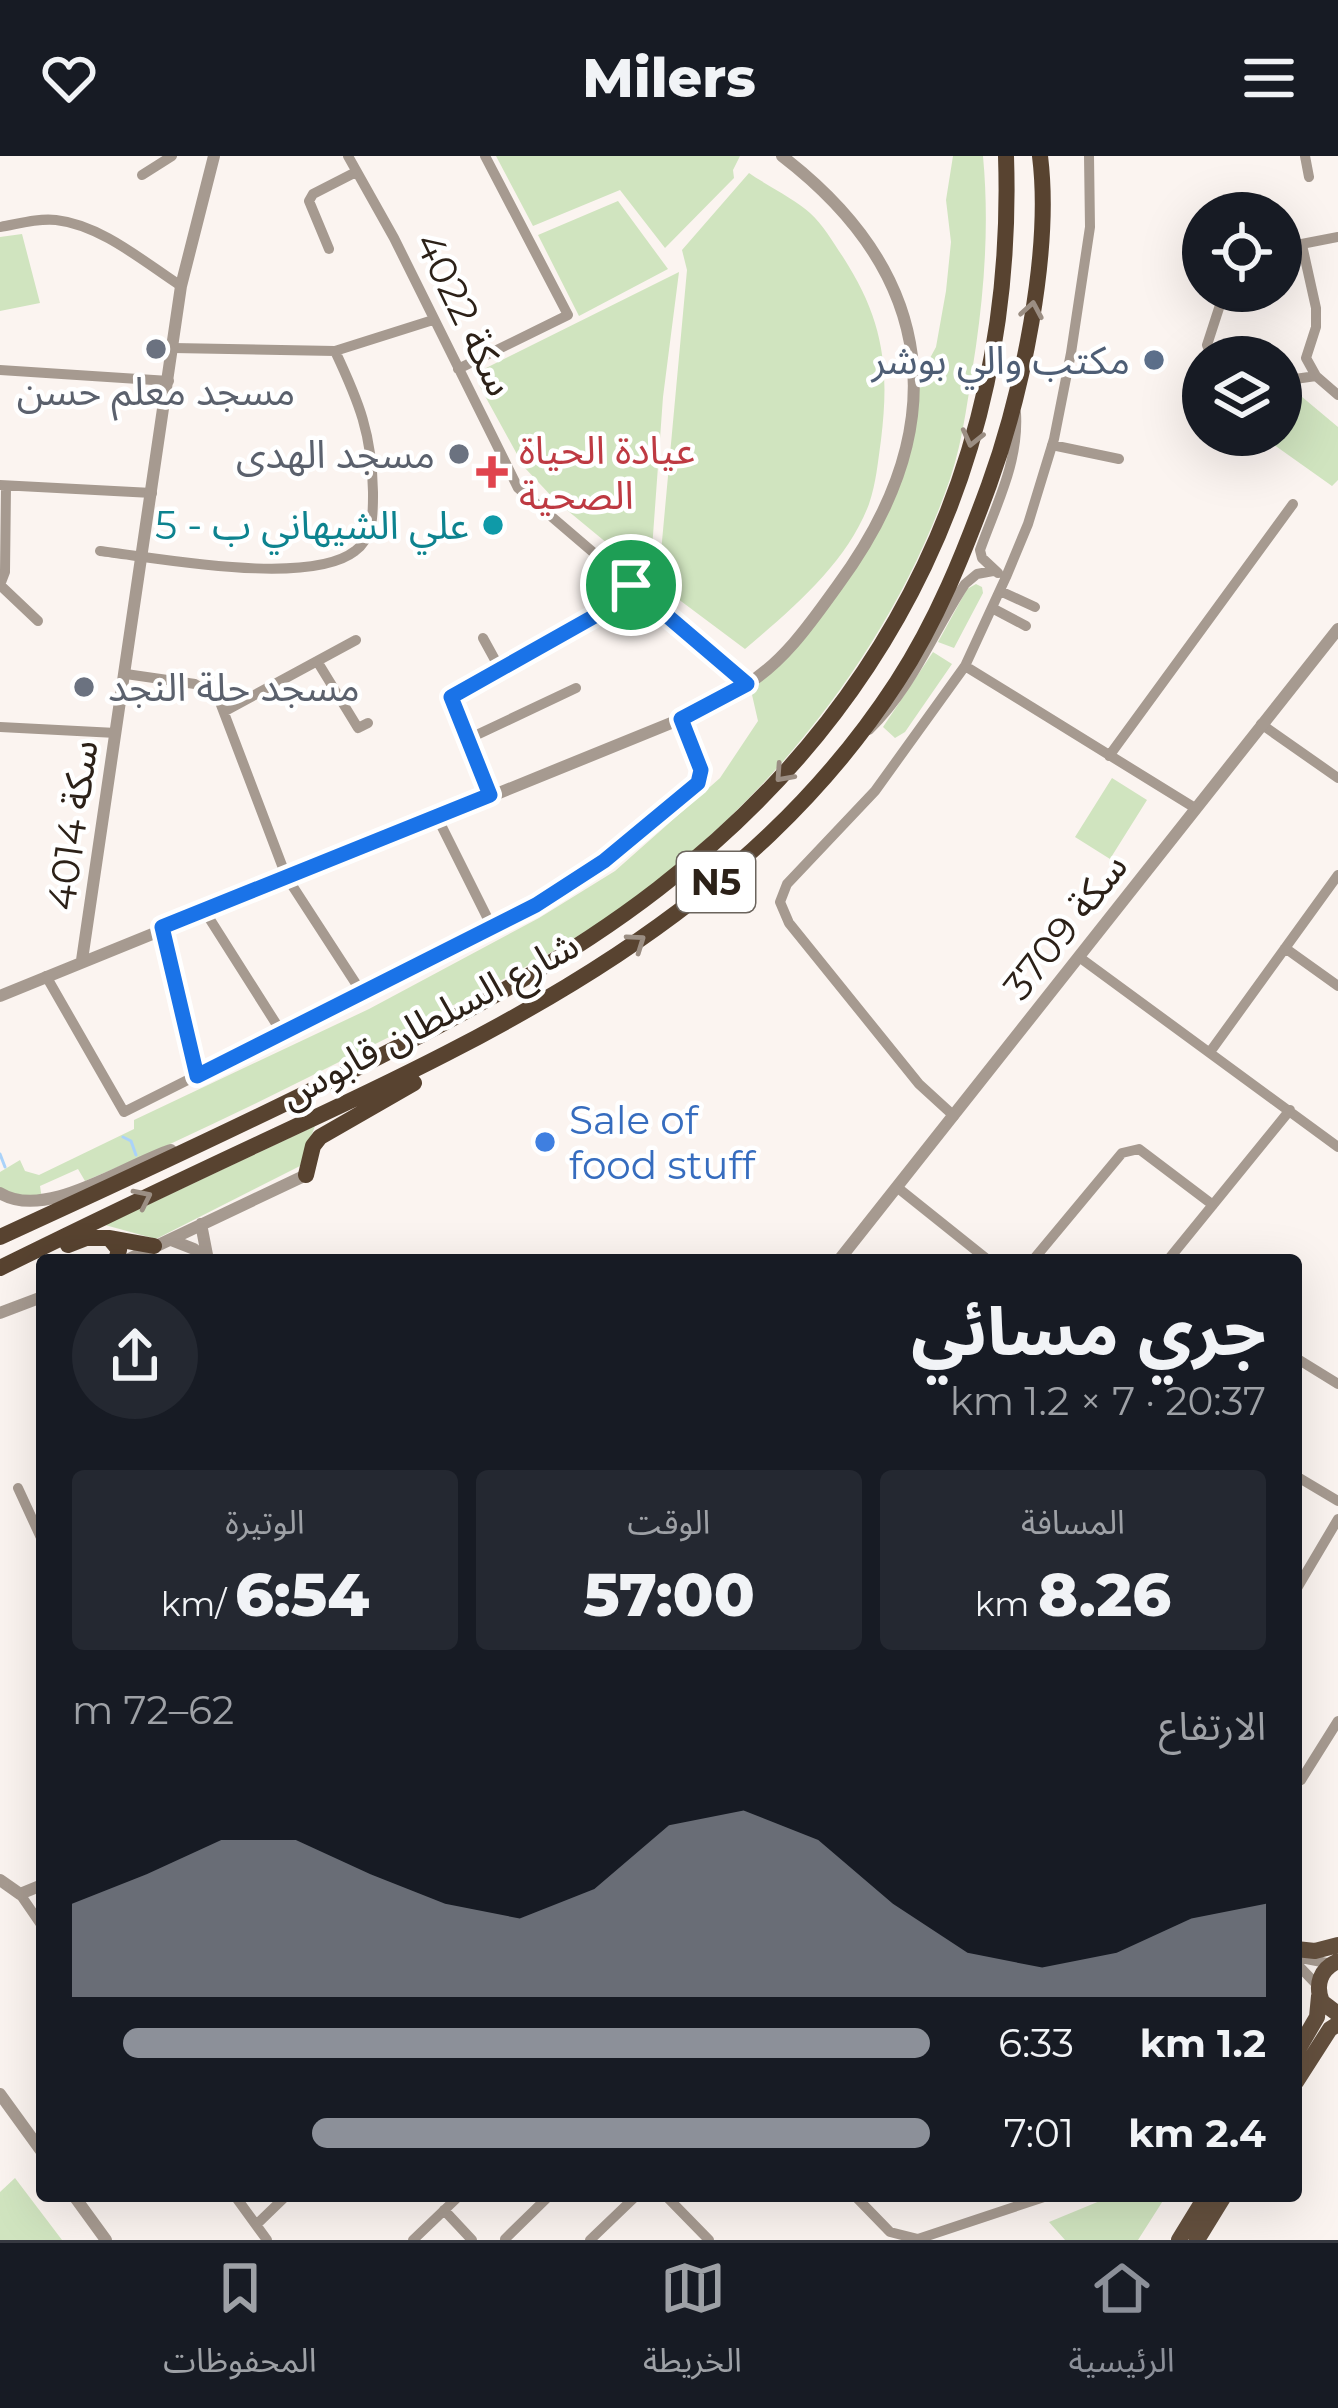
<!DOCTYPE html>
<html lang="ar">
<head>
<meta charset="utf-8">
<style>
	:root { --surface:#171b24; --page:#242831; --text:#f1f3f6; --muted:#9ea1a6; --line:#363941; --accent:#8c9099 }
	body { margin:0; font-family:Montserrat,"Noto Sans Arabic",sans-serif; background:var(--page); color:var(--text); direction:rtl; height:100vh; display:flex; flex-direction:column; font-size:45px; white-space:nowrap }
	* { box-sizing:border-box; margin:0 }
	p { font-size:39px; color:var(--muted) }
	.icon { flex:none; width:66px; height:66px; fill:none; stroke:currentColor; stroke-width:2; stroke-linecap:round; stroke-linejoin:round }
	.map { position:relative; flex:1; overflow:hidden; direction:ltr }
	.panel { position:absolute; left:36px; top:1098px; width:1266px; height:948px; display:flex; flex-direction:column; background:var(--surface); border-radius:12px; box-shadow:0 12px 48px #0002; direction:rtl }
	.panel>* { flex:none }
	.tools { position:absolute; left:1182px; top:36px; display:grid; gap:24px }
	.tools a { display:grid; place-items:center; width:120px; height:120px; border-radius:50%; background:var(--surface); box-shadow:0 12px 48px #0002; font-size:60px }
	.pin { position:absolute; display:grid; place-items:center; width:102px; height:102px; color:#fff; margin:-51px; border:6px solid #fff; border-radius:50%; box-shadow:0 3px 12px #0007 }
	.round { display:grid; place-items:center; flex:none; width:126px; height:126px; border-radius:63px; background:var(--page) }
	.summary { display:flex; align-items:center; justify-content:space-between; height:204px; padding:0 36px }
	h1 { font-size:66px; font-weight:800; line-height:90px }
	.stats { display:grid; grid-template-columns:repeat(3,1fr); gap:18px; height:204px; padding:12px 36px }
	.stats div { display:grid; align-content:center; border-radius:12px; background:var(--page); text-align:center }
	.stats b { font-size:60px; font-weight:800 }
	.stats small { font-size:33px; font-weight:400 }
	.stats p { font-size:33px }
	.chart { height:336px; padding:24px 36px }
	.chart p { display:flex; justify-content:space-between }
	.chart svg { width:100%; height:216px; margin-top:12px; fill:var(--accent); opacity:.7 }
	ul { padding:0 36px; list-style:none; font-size:39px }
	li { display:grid; grid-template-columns:192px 144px 1fr; align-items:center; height:90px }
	li i { height:30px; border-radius:15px; background:var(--accent) }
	header { display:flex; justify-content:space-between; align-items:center; height:156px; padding:0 36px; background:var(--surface); font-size:54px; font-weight:800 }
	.tabs { display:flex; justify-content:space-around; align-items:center; height:168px; border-top:3px solid var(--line); background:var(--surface); font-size:33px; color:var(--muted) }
	.tabs a { display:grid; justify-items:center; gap:6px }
	.tabs .current { color:var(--accent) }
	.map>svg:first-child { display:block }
	.green { fill:#d0e4bf }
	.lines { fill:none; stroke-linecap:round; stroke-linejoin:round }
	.stream { stroke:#aad2f9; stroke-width:3 }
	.minor { stroke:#a69a90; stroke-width:10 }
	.tertiary { stroke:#a69a90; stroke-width:12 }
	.primary { stroke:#64503e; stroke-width:16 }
	.trunk { stroke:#584330; stroke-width:16 }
	.oneway { stroke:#9b8e83 }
	.route-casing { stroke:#fff; stroke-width:24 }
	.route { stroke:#1a73e8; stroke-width:15 }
	.worship-dot { fill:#6b7280; stroke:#fff; stroke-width:4.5 }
	.service-dot { fill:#5c6f8a; stroke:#fff; stroke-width:4.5 }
	.health-dot { fill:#e0444e; stroke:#fff; stroke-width:4.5 }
	.culture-dot { fill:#0f9aa8; stroke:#fff; stroke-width:4.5 }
	.shop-dot { fill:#3f7fe0; stroke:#fff; stroke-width:4.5 }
	.labels { text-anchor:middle; stroke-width:9; stroke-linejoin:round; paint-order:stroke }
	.shield { fill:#fff; stroke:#6b645d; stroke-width:3 }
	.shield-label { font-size:36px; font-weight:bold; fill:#2c2118 }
	.street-label { font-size:39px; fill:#2c2118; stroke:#fff }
	.service-label { font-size:39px; fill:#4e5e75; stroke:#fff; text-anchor:end }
	.worship-label { font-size:39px; fill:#5b616d; stroke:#fff }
	.health-label { font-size:39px; fill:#be3a42; stroke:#fff; text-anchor:start }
	.culture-label { font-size:39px; fill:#0d838f; stroke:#fff; text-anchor:end }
	.shop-label { font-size:39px; fill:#366cbe; stroke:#fff; text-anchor:start }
</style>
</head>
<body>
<header><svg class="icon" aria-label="menu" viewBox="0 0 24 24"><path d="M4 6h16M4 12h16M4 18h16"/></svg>Milers<svg class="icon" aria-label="heart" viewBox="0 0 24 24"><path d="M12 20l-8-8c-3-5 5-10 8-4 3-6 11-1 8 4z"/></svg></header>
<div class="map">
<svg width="1338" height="2084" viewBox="0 0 1338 2084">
	<rect width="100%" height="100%" fill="#fbf4f0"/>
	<path class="green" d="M496,0h244l-7,14 1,8 -69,70 -45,-58 -87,36z
		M953,0h30c6,64 2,127 -7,190 -7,43 -12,92 -26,133 -59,171 -179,320 -325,426 -85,60 -178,103 -270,149 -89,45 -178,89 -270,127l-7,-12 -38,17 2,13 -21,2 -21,-12v-17l20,-12 5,11 14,4 95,-46v-9l235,-111 170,-91 76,-47 105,-93 38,-57 -8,-35 108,-122 38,-68 17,-56 3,-56 20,-37 10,-56 5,-49 -5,-42z
		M749,17c17,12 49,28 61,40 13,12 23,29 33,44 40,62 47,110 38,183 -3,21 -5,44 -12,64 -22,59 -77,105 -124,145l-95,-71 10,-15 27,-293 -5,-20z
		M618,45l50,68 -89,47 -41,-81z
		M22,78l18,69 -40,8v-74z
		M679,116l-16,125 -12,166 -9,9 -86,-71 -32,-34 -45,-82 1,-14z
		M1289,230l49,41v53l-6,6 -72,-51h21v-44z
		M976,428l6,3 1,6 -29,55 -16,-6 29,-53z
		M933,496l19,12 -47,68 -10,6 -12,-11z
		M1112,622l35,22 -37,59 -35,-22z
		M315,970l-15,40 -144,73 -51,-14z
		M15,2022l47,62h-62v-48z
		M1112,2040h54l-28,44h-73l-16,-18z"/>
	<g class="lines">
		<path class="stream" d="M123,981l8,4 5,14
			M0,998l5,13"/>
		<path class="minor" d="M348,0l46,82 124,250 229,196
			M1305,0l4,21
			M142,19l30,-19
			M0,71c18,-3 37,-9 56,-7 45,5 88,42 125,66
			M1302,89l14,63v19l-10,31 10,18 22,19
			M1281,92l57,-11
			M329,93l-20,-48 4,-7 43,-22
			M173,192l162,3 98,-31
			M1212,201l-5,-12 13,-40 -2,-14
			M458,213l110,-54 -83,-159
			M0,214l169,11
			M1281,225l35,-5
			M1052,289l67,14
			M0,329l152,8
			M100,395c59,7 209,36 255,0 19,-14 18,-38 18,-59 -1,-58 -14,-90 -38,-141
			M998,417l-16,-15 -2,-8c16,-45 39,-88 36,-137
			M0,429l5,-13 1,-86
			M0,429l38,36
			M1000,435l35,16
			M992,452l34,18
			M483,482l17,31
			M317,505l41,67 10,-5
			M965,510l230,142
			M126,518l69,10 23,13 68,179 76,117
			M225,555l131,-71
			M1261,568l77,54
			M0,571l116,6
			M869,574c44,-43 63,-96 96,-146l12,-10 16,-3
			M468,583l108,-51
			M1109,600l184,-252
			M490,639l-39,-98 158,-89 22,-23
			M437,661l55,110
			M204,754l78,123
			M162,771l36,149
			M1285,792l53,38
			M1079,801l259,190
			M46,820l78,136 412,-207 68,-44 94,-78 3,-13 -20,-51
			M1210,896l128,-177
			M954,960l-35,-32 -130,-161 -9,-21 7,-18 88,-93 90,-125 41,-89 22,-53 26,-85 17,-86 19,-126 -1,-71
			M898,1032l90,72
			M1033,1104l89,-107 17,-4 74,56
			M1168,1104l122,-150
			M1296,1202l42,26
			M1296,1320l42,25
			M18,1332l24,52
			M1296,1434l42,-71
			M1296,1627l5,-3 37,-59
			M20,1738l22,32
			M1296,1801l36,7
			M1296,1807l22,23
			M235,2040l32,44
			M666,2040l43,44
			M855,2040l35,36 28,7 129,-43
			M444,2054l28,30
			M256,2069l30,-29
			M505,2083l44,-43
			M413,2084l46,-44
			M590,2084l46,-44"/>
		<path class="tertiary" d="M82,804l99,-674 33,-130
			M0,840l681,-277c21,-11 44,-21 65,-34 39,-24 66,-64 92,-100 116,-158 100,-309 -56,-429
			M0,1037c45,28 123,-27 171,-43
			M201,1068l7,36
			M171,1084l23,9 10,11
			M127,1104l179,-85
			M839,1104l499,-631
			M0,1157l42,-16
			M0,1724l20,14 22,-9
			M0,1938l42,58
			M74,2040l32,44"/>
		<path class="primary" d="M1296,1793l19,2 23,-6
			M1338,1805c-18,8 -23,24 -16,41l16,12
			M1296,1897l21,-36 2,-21
			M1296,1926l34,-53 8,-5
			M1179,2084l27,-44
			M1197,2084l27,-44"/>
		<path class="trunk" d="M306,1019l7,-29 7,-9 94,-54
			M0,1081c118,-54 237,-109 353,-167 105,-53 212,-109 305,-181 236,-182 358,-435 348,-733
			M110,1082l44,8
			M68,1089l18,-7h23l10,12 -3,10
			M0,1112c89,-44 179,-87 269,-129 240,-111 479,-228 628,-457 40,-61 67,-129 92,-197 33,-91 63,-233 51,-329"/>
	</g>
	<defs><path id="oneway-chevron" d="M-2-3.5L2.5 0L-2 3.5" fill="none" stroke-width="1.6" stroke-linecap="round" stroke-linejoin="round" transform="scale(3)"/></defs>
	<g class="oneway">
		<use href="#oneway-chevron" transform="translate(1032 154) rotate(-80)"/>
		<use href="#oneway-chevron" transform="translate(972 282) rotate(104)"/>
		<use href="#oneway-chevron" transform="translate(783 618) rotate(132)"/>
		<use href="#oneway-chevron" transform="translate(637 786) rotate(-35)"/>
		<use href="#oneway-chevron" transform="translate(143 1042) rotate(-26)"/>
	</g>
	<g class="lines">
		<defs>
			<path id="route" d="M631,429l116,99 -66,35 20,51 -3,13 -94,78 -68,44 -339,171 -35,-149 328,-132 -39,-98 158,-89z"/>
		</defs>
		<use href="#route" class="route-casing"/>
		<use href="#route" class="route"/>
	</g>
	<g class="worship-dot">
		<circle cx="156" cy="193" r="12"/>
		<circle cx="459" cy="298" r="12"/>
		<circle cx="84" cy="531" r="12"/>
	</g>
	<circle class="service-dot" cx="1154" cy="204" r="12"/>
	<path class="health-dot" d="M486 298h12v12h12v12h-12v12h-12v-12h-12v-12h12z"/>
	<circle class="culture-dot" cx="493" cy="369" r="12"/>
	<circle class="shop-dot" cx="545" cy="986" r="12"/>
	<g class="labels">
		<rect class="shield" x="677" y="696" width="78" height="60" rx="9"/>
		<g class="shield-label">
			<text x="716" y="739">N5</text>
		</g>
		<g class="street-label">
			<text transform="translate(465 158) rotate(64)" y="14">سكة 4022</text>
			<text transform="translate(72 669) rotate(-82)" y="14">سكة 4014</text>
			<text transform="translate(1065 770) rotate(-52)" y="14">سكة 3709</text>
			<text transform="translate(429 863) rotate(-28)" y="14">شارع السلطان قابوس</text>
		</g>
		<g class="service-label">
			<text x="1130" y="218">مكتب والي بوشر</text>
		</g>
		<g class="worship-label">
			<text x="156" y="249">مسجد معلم حسن</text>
			<text x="435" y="312" text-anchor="end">مسجد الهدى</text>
			<text x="108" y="545" text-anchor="start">مسجد حلة النجد</text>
		</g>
		<g class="health-label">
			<text x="519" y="308">عيادة الحياة<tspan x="519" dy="45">الصحية</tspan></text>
		</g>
		<g class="culture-label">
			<text x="469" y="383">علي الشيهاني ب - 5</text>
		</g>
		<g class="shop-label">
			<text x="569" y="978">Sale of<tspan x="569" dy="45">food stuff</tspan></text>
		</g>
	</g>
</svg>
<div class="tools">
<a><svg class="icon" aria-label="locate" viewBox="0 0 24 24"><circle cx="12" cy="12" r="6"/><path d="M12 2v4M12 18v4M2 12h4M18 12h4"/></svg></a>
<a><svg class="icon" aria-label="layers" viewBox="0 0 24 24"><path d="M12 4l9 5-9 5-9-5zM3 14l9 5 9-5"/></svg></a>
</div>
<div class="pin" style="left:631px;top:429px;background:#1e9e55"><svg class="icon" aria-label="arrive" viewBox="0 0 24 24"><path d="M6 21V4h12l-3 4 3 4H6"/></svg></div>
<section class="panel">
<div class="summary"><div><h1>جري مسائي</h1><p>20:37 · 7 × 1.2 km</p></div><a class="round"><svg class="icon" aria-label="share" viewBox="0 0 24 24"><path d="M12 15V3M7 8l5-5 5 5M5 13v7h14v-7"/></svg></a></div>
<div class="stats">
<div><p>المسافة</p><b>8.26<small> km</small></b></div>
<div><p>الوقت</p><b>57:00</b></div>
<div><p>الوتيرة</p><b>6:54<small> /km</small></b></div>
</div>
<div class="chart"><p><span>الارتفاع</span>62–72 m</p>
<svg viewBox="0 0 160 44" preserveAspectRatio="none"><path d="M0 44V25L10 19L20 12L30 12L40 19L50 25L60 28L70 22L80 9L90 6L100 12L110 25L120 35L130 38L140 35L150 28L160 25V44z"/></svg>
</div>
<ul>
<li><b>1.2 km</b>6:33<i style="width:94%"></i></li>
<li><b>2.4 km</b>7:01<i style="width:72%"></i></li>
</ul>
</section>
</div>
<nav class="tabs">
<a class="current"><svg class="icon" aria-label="home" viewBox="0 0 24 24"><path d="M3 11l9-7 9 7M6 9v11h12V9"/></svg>الرئيسية</a>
<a><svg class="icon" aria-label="map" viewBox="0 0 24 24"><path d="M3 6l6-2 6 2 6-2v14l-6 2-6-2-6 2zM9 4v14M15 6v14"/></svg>الخريطة</a>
<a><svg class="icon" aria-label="saved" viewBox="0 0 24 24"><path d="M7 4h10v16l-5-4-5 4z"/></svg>المحفوظات</a>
</nav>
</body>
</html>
